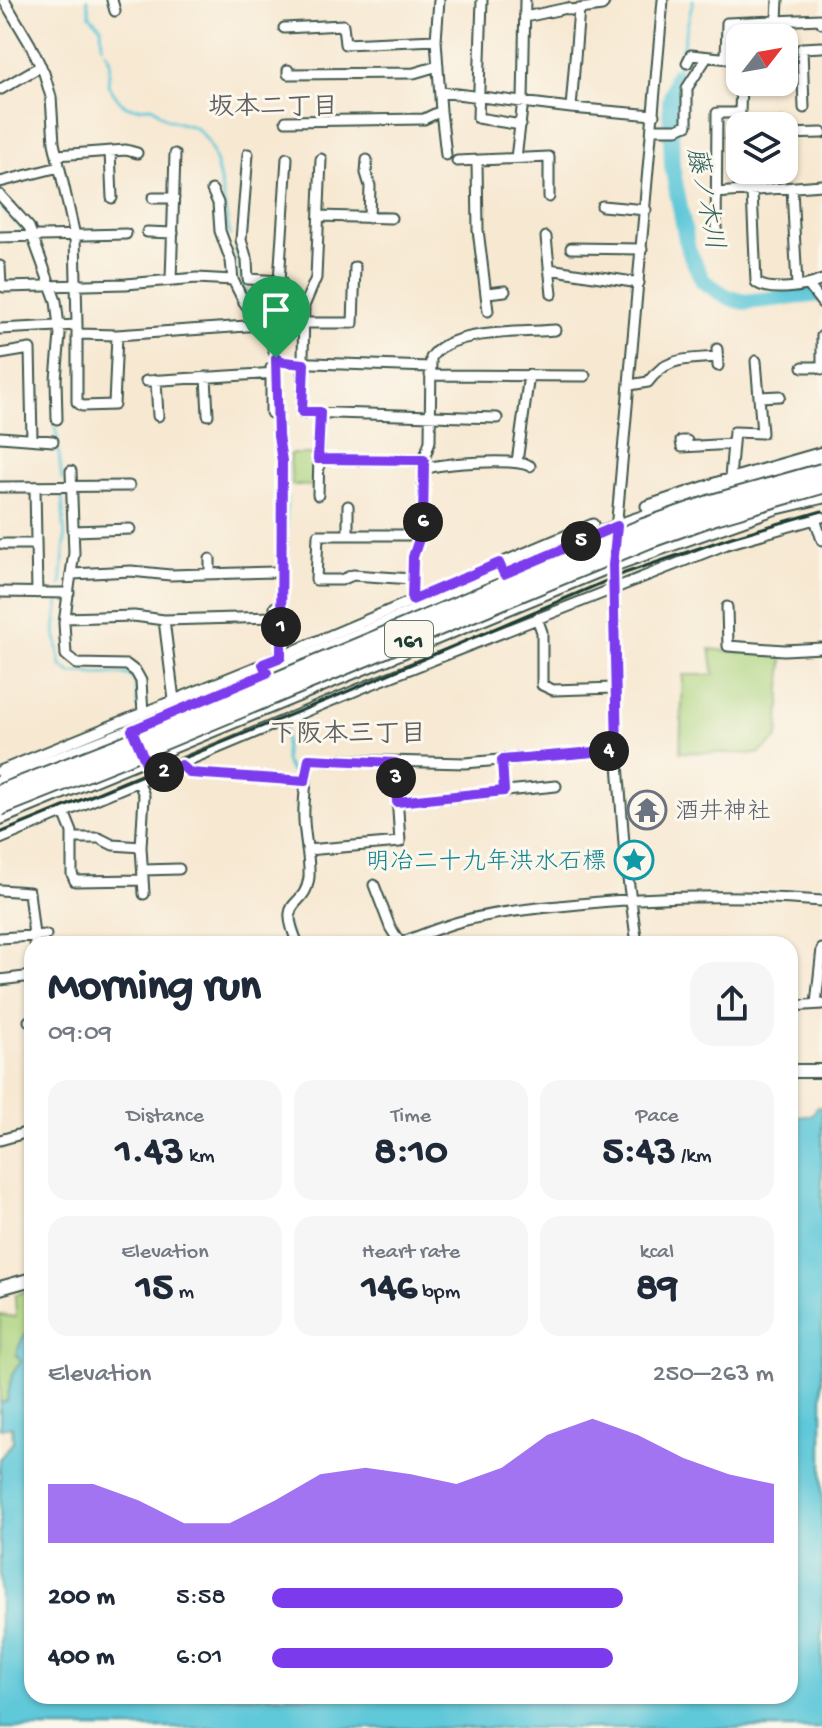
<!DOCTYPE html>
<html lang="en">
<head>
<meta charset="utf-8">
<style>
	:root { --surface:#fff; --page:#f6f6f7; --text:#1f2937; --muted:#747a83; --accent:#7c3aed }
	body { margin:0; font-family:"Gochi Hand","Klee One",sans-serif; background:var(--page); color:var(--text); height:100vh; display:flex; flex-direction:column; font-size:30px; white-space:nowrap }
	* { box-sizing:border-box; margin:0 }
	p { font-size:26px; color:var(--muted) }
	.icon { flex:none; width:44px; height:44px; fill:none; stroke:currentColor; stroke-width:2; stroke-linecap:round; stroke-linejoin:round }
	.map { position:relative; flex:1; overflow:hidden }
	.drawer { position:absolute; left:24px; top:936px; width:774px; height:768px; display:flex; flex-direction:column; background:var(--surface); border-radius:24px; box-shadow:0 2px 6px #0004 }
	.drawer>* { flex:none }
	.needle { width:52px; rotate:59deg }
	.fabs { position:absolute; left:726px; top:24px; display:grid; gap:16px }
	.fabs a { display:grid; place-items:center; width:72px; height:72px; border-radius:16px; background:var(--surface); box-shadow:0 2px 6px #0004; font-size:40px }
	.pin { position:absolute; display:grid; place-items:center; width:68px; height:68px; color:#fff; margin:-82px -34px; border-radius:50% 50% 50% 0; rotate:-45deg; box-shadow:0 0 8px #0007 }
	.pin .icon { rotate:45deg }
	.km { position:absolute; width:40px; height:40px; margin:-20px; border-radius:50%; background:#222; color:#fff; font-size:22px; line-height:40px; text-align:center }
	.round { display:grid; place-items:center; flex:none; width:84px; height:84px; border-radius:24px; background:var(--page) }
	.head { display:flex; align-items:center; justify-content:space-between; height:136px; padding:0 24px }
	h1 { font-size:44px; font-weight:800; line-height:60px }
	.figures { display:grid; grid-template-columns:repeat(3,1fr); gap:12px; height:136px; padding:8px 24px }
	.figures div { display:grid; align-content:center; border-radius:20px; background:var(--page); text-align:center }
	.figures b { font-size:40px; font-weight:800 }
	.figures small { font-size:22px; font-weight:400 }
	.figures p { font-size:22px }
	.chart { height:224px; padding:16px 24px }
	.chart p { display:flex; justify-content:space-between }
	.chart svg { width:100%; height:144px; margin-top:8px; fill:var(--accent); opacity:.7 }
	ul { padding:0 24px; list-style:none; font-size:26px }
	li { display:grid; grid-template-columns:128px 96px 1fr; align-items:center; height:60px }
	li i { height:20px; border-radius:10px; background:var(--accent) }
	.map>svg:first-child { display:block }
	.green { fill:#abd37e; stroke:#658859; stroke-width:2 }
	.water { fill:#5ec8d9; stroke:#3e8286; stroke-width:2 }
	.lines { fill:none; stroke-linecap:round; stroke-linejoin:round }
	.stream { stroke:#5ec8d9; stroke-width:3 }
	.river { stroke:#5ec8d9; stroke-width:16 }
	.street-casing { stroke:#3f574c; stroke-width:13 }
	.secondary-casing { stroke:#3f574c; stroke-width:16 }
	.street { stroke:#fff; stroke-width:9 }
	.secondary { stroke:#fff; stroke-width:12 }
	.rail { stroke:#1f3d34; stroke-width:3 }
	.highway-bridge-casing { stroke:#3f574c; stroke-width:20; stroke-linecap:butt }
	.highway-bridge { stroke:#fff; stroke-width:16 }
	.route-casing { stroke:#fff; stroke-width:16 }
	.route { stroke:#7c3aed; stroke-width:10 }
	.labels { text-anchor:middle; stroke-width:6; stroke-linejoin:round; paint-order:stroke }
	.shield { fill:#fbf7ec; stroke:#61756b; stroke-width:2 }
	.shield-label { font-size:22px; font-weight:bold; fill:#1f3d34 }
	.worship-label { font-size:24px; fill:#5b616d; stroke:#fbf7ec; text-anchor:start }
	.culture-label { font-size:24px; fill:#0d838f; stroke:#fbf7ec; text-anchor:end }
	.neighbourhood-label { font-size:26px; font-weight:bold; fill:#605f61; stroke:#fbf7ec }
	.water-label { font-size:26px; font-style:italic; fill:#2f605d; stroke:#fbf7ec }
</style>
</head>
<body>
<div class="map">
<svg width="822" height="1728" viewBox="0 0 822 1728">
	<rect width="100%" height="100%" fill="#fbf7ec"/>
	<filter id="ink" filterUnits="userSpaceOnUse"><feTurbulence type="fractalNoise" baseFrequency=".0125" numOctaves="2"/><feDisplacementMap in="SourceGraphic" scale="16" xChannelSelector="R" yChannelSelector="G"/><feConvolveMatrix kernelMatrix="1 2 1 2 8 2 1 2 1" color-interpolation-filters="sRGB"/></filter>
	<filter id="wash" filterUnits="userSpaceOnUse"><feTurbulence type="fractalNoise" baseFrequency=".006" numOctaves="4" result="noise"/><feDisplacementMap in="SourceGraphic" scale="32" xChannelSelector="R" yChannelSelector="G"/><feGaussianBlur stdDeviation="1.8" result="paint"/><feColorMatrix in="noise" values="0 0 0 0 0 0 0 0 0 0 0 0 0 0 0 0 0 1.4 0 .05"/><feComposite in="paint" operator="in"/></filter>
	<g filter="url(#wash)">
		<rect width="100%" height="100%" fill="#f7e8d1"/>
		<path class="green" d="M290,454h23v32l-21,-1z
			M710,649l73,8 -5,81 -20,16 -78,-2 3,-77h31z
			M32,1289v37l-13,20 2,15 -9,14 -5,26 -7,2v-88l16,2 -1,-22z"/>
		<path class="water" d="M817,1107h5v621h-822v-270l13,-16 -1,-16 -12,3v-26l7,-2 5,-26 9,-14 -5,-6 6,-16 10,-13v370h758v-578l22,-3z"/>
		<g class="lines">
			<path class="stream" d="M87,0l3,16 11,11 1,19
				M105,51l5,10 -2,24c17,24 15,24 44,22 5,3 10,9 15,12 9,4 21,5 30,10 23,16 26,80 33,106
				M676,76l17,-76
				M0,206l25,26
				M236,249l9,41 31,42 3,17
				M55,421l7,59
				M286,461v72
				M61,585l4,-43 -3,-47
				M59,600l-4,30 6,36 10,7 58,2 6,6 3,27
				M285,727v34l7,12
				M295,897l8,-16 -4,-70
				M288,907l-5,7 10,30"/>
			<path class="river" d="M676,76l-6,25 2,65 16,83 15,32 24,16 17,5 78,-8"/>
		</g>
	</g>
	<g filter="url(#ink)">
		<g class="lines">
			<defs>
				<path id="street" d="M4,0l26,44 14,29 7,24 3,46 21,93 2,89
					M112,0l3,11
					M482,0l-4,118 43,7
					M525,17l42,-9 3,2 9,-1
					M777,19l1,-19
					M284,28l59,-3 2,19 91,-4
					M726,58l1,-35 93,-4 2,4
					M687,63l4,-8 49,5
					M288,70v4l126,-1 24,-7
					M1,89l40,-23
					M440,92l131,16 83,7
					M571,108l8,-99 23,-3 3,-6
					M804,108l-2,-60 20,-1
					M441,111l5,44
					M286,121l138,-2 17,-8 -5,-71 3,-40
					M782,126v-3
					M653,129h24l10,-4v-37l20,-31
					M784,134l38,-1
					M110,152l2,46
					M248,154l-7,86 6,20 1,19 33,2 -1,9
					M57,155l69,-5 11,3
					M516,158l7,-57 2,-101
					M321,159l-5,119 -12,28 -2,106 195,6
					M367,160l-1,13 4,13 -1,32
					M457,161l92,-4v40
					M477,161l1,69 10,81
					M0,182l59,-15
					M792,188l5,98
					M212,190l6,13 2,28 11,30 2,19 11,22 17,23
					M752,192l4,90c13,11 51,5 66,-2
					M716,193l106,-8
					M0,195l29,32 27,74 4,34 -4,44 1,40
					M153,198h21
					M602,206l44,4
					M319,216l72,2
					M147,232l26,1
					M0,237l126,-3
					M546,237l6,57
					M716,240l1,-127h23l1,-31
					M571,248l71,1
					M0,266l1,20 3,1 122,-3 71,-6 36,2
					M549,269l90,14
					M171,280l4,-126
					M279,281l8,-123
					M809,286l13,17
					M487,293l18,-2
					M303,323h50l2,-56
					M0,329l77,-4v77l5,4 32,-1 3,-70
					M78,334l39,1 144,-10 8,9 7,24 8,4 146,5
					M822,336v33
					M717,349l1,17
					M0,354l30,-5 2,90
					M276,358l2,78 4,25 -1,196
					M803,367h19
					M271,368v45
					M430,375l155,1
					M206,377l2,38
					M156,380l2,36
					M146,381l130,-8
					M630,385l18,-3c20,-26 38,-22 69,-25
					M759,397l21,-1
					M0,437l53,4
					M687,441h-6l1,6 51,-3
					M318,459l106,1
					M517,462l12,-87
					M424,469c19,-6 89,-11 106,-3
					M71,471l3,82 -10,70 2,32 11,9 50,1 9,7 5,9 2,33
					M730,478l4,-46 28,1 -6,-72
					M0,487l129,-1
					M35,487l2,106
					M318,495l2,-83
					M646,506l75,-25 101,-29
					M815,519l7,21
					M616,530l47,-530
					M74,531l56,-2
					M348,535v-29
					M3,544h33
					M210,559v15
					M613,561l4,189 8,107 12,87
					M73,574l58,-3 39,4 105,-3
					M412,579l-59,-4 -12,5h-25l2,-45h103
					M0,592l69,1
					M412,600l1,-43 10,-30 1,-67 6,-19 1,-83c16,-29 92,-25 124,-28
					M727,607l1,39 56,4 38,-2
					M65,618l69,-2 30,4 111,-3v-10
					M537,618l5,14v53l11,5 62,-2
					M164,620l10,80
					M502,760l2,31
					M181,765l9,8 115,8
					M0,771l263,-107 330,-140
					M139,782l5,14 -3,51 3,47
					M397,802l159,-16
					M64,812l8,20v42l3,7 68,-1
					M72,838h27l14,7 28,2
					M0,839l364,-152 363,-143 95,-27
					M307,850l93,-8 -5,-79
					M143,870l36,-1
					M374,885l16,42 10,16
					M0,890l29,2 6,52
					M0,938l46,-3
					M298,944c-22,-50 7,-32 11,-67 1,-18 -4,-38 -5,-56 -1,-21 2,-42 5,-62l156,4 152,-13
					M398,944c21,-8 42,-17 64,-23 31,-8 64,-12 97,-15 87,-10 176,-12 263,-5
					M0,980l32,-4
					M816,1004l6,-55
					M790,1006l32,-2
					M29,1021l3,-1
					M0,1140l32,-9"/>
				<path id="secondary" d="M0,781l132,-51 485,-204 106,-36 99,-28
					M0,818l613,-253 162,-57 47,-11
					M790,1071h32
					M0,1288l32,-9"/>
			</defs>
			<use href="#street" class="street-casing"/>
			<use href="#secondary" class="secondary-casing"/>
			<use href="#street" class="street"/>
			<use href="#secondary" class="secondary"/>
			<path class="rail" d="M0,833l339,-138 286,-122 107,-36 90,-26"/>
			<defs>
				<path id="highway-bridge" d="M0,793l118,-46 526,-220 68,-24 110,-31
					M0,807l123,-49 525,-218 67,-24 107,-31"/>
			</defs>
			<use href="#highway-bridge" class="highway-bridge-casing"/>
			<use href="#highway-bridge" class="highway-bridge"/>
		</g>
	</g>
	<g class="lines" filter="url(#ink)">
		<defs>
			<path id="route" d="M276,358l8,4 20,2 -2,48h18l-2,47 106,1 -1,67 -10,30 -1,43 87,-37 5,11 113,-48 -4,39 4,185 -115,10 2,31 -107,11 -2,-39 -86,-4 -4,22 -115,-8 -9,-8 -29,12 -20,-47 135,-57 -4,-9 18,-7 1,-196 -4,-25z"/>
		</defs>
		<use href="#route" class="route-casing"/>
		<use href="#route" class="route"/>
	</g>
	<defs>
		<symbol id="temple-ring" viewBox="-11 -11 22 22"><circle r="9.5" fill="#fbf7ec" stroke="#6b7280" stroke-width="1.5"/><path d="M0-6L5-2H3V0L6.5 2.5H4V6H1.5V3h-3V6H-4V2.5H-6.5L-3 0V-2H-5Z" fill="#6b7280"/></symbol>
		<symbol id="sight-ring" viewBox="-11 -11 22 22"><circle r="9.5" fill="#fbf7ec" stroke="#0f9aa8" stroke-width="1.5"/><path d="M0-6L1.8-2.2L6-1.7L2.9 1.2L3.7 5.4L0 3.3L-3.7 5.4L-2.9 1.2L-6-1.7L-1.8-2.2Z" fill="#0f9aa8"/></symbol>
	</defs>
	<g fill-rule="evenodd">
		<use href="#temple-ring" x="625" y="788" width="44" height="44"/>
		<use href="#sight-ring" x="612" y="838" width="44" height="44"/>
	</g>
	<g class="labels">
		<rect class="shield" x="385" y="621" width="48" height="36" rx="6"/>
		<g class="shield-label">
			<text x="409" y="647">161</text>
		</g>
		<g class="worship-label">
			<text x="675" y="818">酒井神社</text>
		</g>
		<g class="culture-label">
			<text x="606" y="868">明冶二十九年洪水石標</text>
		</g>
		<g class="neighbourhood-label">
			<text x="273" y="114">坂本二丁目</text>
			<text x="348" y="741">下阪本三丁目</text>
		</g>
		<g class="water-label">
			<text transform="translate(707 198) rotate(79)" y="9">藤ノ木川</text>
		</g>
	</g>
</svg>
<div class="fabs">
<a><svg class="needle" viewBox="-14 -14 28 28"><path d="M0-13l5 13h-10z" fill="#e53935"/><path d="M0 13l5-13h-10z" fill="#747a83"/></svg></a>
<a><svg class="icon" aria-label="layers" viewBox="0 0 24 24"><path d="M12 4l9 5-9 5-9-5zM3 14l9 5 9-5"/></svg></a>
</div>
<div class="pin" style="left:276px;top:358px;background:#1e9e55"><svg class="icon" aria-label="arrive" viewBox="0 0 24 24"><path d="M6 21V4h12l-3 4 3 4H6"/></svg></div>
<b class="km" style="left:281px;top:627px">1</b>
<b class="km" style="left:164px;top:772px">2</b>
<b class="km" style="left:396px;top:778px">3</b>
<b class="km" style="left:609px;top:751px">4</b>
<b class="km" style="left:581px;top:541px">5</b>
<b class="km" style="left:423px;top:522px">6</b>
<section class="drawer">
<div class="head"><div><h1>Morning run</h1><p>09:09</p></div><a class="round"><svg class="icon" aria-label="share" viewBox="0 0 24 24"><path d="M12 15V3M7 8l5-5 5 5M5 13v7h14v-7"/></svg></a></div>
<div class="figures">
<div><p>Distance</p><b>1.43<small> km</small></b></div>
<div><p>Time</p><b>8:10</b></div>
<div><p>Pace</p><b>5:43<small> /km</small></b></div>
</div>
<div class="figures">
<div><p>Elevation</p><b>15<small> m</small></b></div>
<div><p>Heart rate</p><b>146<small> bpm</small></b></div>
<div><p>kcal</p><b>89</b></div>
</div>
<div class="chart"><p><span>Elevation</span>250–263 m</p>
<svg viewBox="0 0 160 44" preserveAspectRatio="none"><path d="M0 44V26L10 26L20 31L30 38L40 38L50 31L60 23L70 21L80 23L90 26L100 21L110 11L120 6L130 11L140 18L150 23L160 26V44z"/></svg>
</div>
<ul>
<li><b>200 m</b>5:58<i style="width:70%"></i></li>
<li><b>400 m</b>6:01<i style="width:68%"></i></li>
</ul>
</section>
</div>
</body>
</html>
